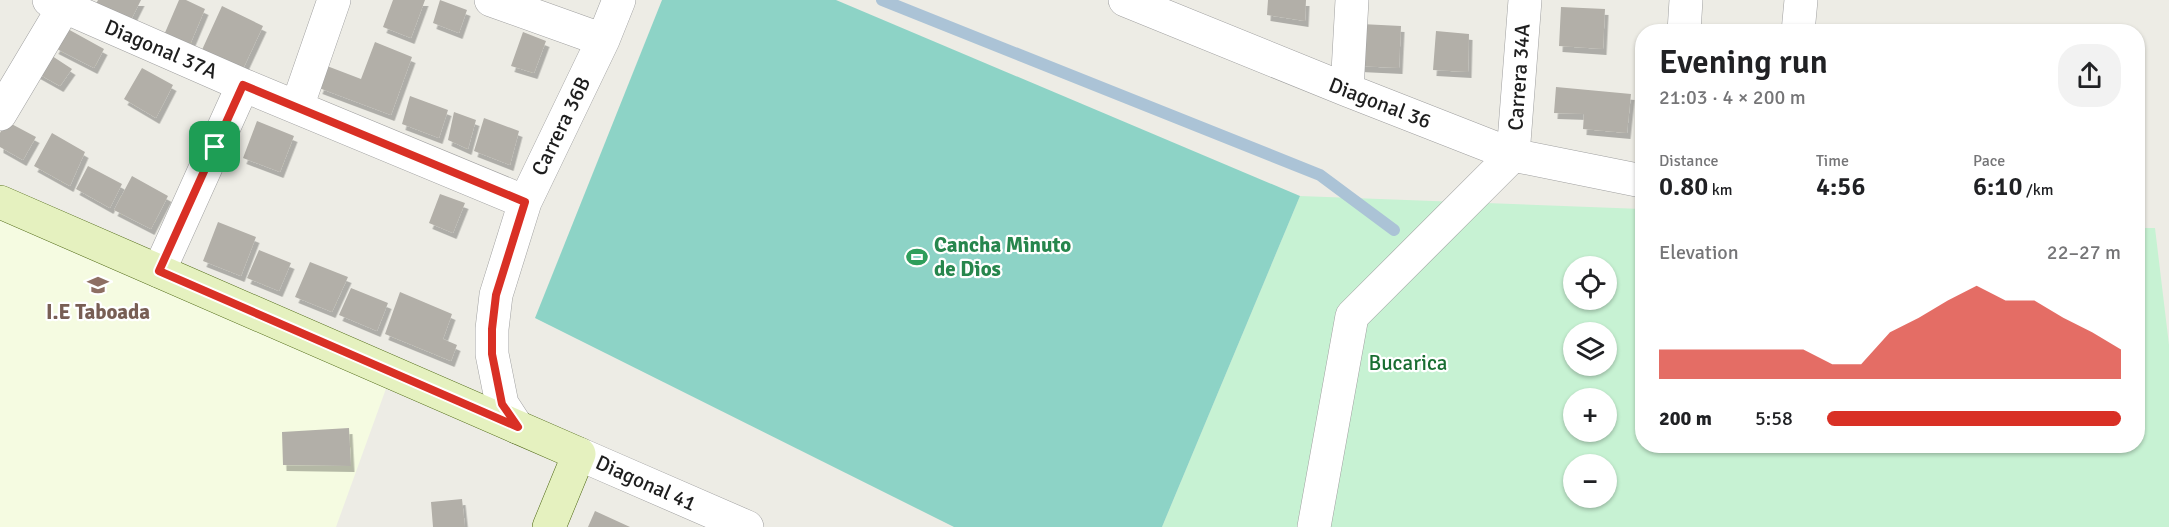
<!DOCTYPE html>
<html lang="en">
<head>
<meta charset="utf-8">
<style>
	:root { --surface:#fff; --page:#f2f2f2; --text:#202124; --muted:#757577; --accent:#d93025 }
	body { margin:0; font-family:Signika,sans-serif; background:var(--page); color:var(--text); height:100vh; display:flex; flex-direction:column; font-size:22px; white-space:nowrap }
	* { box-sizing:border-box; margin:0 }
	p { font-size:20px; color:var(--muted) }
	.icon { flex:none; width:33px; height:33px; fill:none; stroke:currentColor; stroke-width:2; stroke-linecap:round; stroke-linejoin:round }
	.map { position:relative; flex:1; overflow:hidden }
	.sheet { position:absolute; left:1635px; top:24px; width:510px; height:429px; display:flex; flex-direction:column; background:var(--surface); border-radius:24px; box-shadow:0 2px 4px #0004 }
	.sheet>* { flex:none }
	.fabs { position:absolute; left:1563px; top:256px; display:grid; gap:12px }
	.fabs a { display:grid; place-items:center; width:54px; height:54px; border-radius:50%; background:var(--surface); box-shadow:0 2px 4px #0004; font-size:30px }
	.pin { position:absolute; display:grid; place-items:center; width:51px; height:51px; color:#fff; margin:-26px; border-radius:12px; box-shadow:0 3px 9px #0006 }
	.round { display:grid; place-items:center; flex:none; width:63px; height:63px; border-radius:24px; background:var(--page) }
	.headline { display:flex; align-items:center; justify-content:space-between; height:102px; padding:0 24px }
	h1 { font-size:33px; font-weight:600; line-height:45px }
	.metrics { display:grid; grid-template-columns:repeat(3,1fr); gap:9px; height:102px; padding:6px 24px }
	.metrics div { display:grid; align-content:center }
	.metrics b { font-size:26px; font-weight:600 }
	.metrics small { font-size:16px; font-weight:400 }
	.metrics p { font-size:16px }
	.chart { height:168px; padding:12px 24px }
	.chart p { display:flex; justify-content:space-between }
	.chart svg { width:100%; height:108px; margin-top:6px; fill:var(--accent); opacity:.7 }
	ul { padding:0 24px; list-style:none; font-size:20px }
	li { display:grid; grid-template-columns:96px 72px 1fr; align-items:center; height:45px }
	li i { height:15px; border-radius:8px; background:var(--accent) }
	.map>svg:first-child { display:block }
	.education { fill:#f5fbe1 }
	.park { fill:#c7f2d3; fill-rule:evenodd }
	.pitch { fill:#8dd3c6 }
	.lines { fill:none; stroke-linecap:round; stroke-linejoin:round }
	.stream { stroke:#abc3d6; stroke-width:12 }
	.building { fill:#b2afa8; filter:url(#shadow) }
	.street-casing { stroke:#9f9f9f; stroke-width:34 }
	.secondary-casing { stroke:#4d6712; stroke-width:34 }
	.street { stroke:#fff; stroke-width:33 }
	.secondary { stroke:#e5f1bf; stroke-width:33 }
	.route-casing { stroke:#fff; stroke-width:12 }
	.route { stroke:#d93025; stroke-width:8 }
	.labels { text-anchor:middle; stroke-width:4.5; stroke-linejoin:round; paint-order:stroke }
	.street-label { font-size:21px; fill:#1e1e1e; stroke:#fff }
	.leisure-label { font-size:21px; font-weight:bold; fill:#27864d; stroke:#fff; text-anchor:start }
	.education-label { font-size:21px; font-weight:bold; fill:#785e54; stroke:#fff }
	.park-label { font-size:21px; fill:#196e32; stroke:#fff }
</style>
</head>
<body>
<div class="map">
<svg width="2169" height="527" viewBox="0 0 2169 527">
	<defs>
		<filter id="shadow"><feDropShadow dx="3.5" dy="6" stdDeviation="0" flood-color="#0004"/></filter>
	</defs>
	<rect width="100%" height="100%" fill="#edece5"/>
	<path class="education" d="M0,197l392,175 -56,155h-336z"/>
	<path class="park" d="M1300,196l342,13v237h496v-218h17l14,117v182h-1007zM1574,267h32v33h-32zM1574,333h32v33h-32zM1574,399h32v33h-32zM1574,465h32v33h-32z"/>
	<path class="pitch" d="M662,0h174l464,196 -138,331h-208l-419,-209z"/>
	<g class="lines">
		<path class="stream" d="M882,0l438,175 74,55"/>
	</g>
	<path class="building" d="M98,0h43l-10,20 -35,-16z
		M179,0h7l19,9 -16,38 -25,-12z
		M393,0h32l-14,38 -28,-11z
		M440,0l27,10 -8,23 -26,-10z
		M1268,0h38l-1,21 -38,-6z
		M222,6l41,20 -21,45 -41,-19z
		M1561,7l44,2 -2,40 -44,-3z
		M1361,24l40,2 -2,42 -41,-2z
		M66,28l38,21 -10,19 -39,-20z
		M1436,31l33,3 -1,38 -35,-2z
		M523,32l23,9 -12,32 -23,-7z
		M375,42l37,15 -21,58 -72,-27 8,-22 34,13z
		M46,52l26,17 -12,17 -25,-14z
		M142,68l31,17 -17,33 -32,-19z
		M1556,87l75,7 -4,39 -44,-4 1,-15 -30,-1z
		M410,96l38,14 -9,28 -37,-14z
		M454,112l22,8 -8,29 -20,-9z
		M484,118l35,13 -9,34 -36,-14z
		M6,121l30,16 -13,23 -23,-13v-14z
		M257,121l37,15 -14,36 -37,-14z
		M52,133l33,19 -15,34 -36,-20z
		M88,166l34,18 -12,24 -34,-19z
		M132,176l36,20 -17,33 -37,-19z
		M440,194l25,9 -12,30 -24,-10z
		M218,222l38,15 -15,39 -38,-15z
		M259,250l32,13 -12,28 -32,-13z
		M310,262l38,15 -16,35 -37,-15z
		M351,288l37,15 -11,28 -38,-16z
		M400,292l52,22 -9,25 14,6 -6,16 -66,-27z
		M349,428l2,38 -68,-1 -1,-33z
		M462,499l3,28h-32l-2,-25z
		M595,511l35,16h-42z"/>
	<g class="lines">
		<defs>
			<path id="street" d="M49,0l194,85 282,117
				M491,0l112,40
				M1125,0l222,90 166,65 129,26
				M1684,32l2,-32
				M1798,32l3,-32
				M1347,90l5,-90
				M297,107l37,-107
				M0,114l68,-114
				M159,271l84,-186
				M517,427l-15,-23 -10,-50v-25l4,-34 29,-93 78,-162 16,-40
				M579,454l168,73
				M1314,527l38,-211 161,-161 12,-155"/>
			<path id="secondary" d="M0,202l579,252 -30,73"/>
		</defs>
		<use href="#street" class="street-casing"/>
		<use href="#secondary" class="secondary-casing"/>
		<use href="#street" class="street"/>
		<use href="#secondary" class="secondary"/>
	</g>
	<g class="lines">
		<defs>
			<path id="route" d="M243,85l282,117 -29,93 -4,34v25l10,50 16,23 -359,-156z"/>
		</defs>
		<use href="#route" class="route-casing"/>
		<use href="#route" class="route"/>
	</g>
	<defs>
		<symbol id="stadium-bare" viewBox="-9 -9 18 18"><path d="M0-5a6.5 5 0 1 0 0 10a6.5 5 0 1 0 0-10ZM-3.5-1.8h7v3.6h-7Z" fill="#2e9e5b" stroke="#fff" stroke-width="2.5" paint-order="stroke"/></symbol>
		<symbol id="school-bare" viewBox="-9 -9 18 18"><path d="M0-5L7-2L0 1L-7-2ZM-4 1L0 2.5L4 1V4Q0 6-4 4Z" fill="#8d6e63" stroke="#fff" stroke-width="2.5" paint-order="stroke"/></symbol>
	</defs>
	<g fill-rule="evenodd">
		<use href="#stadium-bare" x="902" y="242" width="30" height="30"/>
		<use href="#school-bare" x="83" y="270" width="30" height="30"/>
	</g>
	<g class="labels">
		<g class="street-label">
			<text transform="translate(161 49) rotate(23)" y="7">Diagonal 37A</text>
			<text transform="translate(1519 77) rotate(-86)" y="7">Carrera 34A</text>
			<text transform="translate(1380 103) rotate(21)" y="7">Diagonal 36</text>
			<text transform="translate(561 126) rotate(-64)" y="7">Carrera 36B</text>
			<text transform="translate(646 483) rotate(24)" y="7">Diagonal 41</text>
		</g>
		<g class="leisure-label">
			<text x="934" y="252">Cancha Minuto<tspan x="934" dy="24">de Dios</tspan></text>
		</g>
		<g class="education-label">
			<text x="98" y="319">I.E Taboada</text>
		</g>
		<g class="park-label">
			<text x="1408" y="370">Bucarica</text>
		</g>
	</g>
</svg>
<div class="fabs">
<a><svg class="icon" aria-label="locate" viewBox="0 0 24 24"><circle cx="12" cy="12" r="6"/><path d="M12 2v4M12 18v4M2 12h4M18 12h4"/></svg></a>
<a><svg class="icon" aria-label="layers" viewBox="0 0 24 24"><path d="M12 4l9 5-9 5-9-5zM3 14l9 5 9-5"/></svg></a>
<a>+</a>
<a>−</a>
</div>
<div class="pin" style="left:215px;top:147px;background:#1e9e55"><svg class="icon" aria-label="arrive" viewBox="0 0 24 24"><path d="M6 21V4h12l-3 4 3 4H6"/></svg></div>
<section class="sheet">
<div class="headline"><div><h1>Evening run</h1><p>21:03 · 4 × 200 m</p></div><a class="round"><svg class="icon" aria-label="share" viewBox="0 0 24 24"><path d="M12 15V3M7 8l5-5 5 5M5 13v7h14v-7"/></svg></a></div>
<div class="metrics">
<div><p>Distance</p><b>0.80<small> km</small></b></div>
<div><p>Time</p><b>4:56</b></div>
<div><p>Pace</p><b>6:10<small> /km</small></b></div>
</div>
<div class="chart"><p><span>Elevation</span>22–27 m</p>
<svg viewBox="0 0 160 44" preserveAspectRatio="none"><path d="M0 44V32L10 32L20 32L30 32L40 32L50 32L60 38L70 38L80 25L90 19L100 12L110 6L120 12L130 12L140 19L150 25L160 32V44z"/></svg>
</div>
<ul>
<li><b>200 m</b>5:58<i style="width:100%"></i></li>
</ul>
</section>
</div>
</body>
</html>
